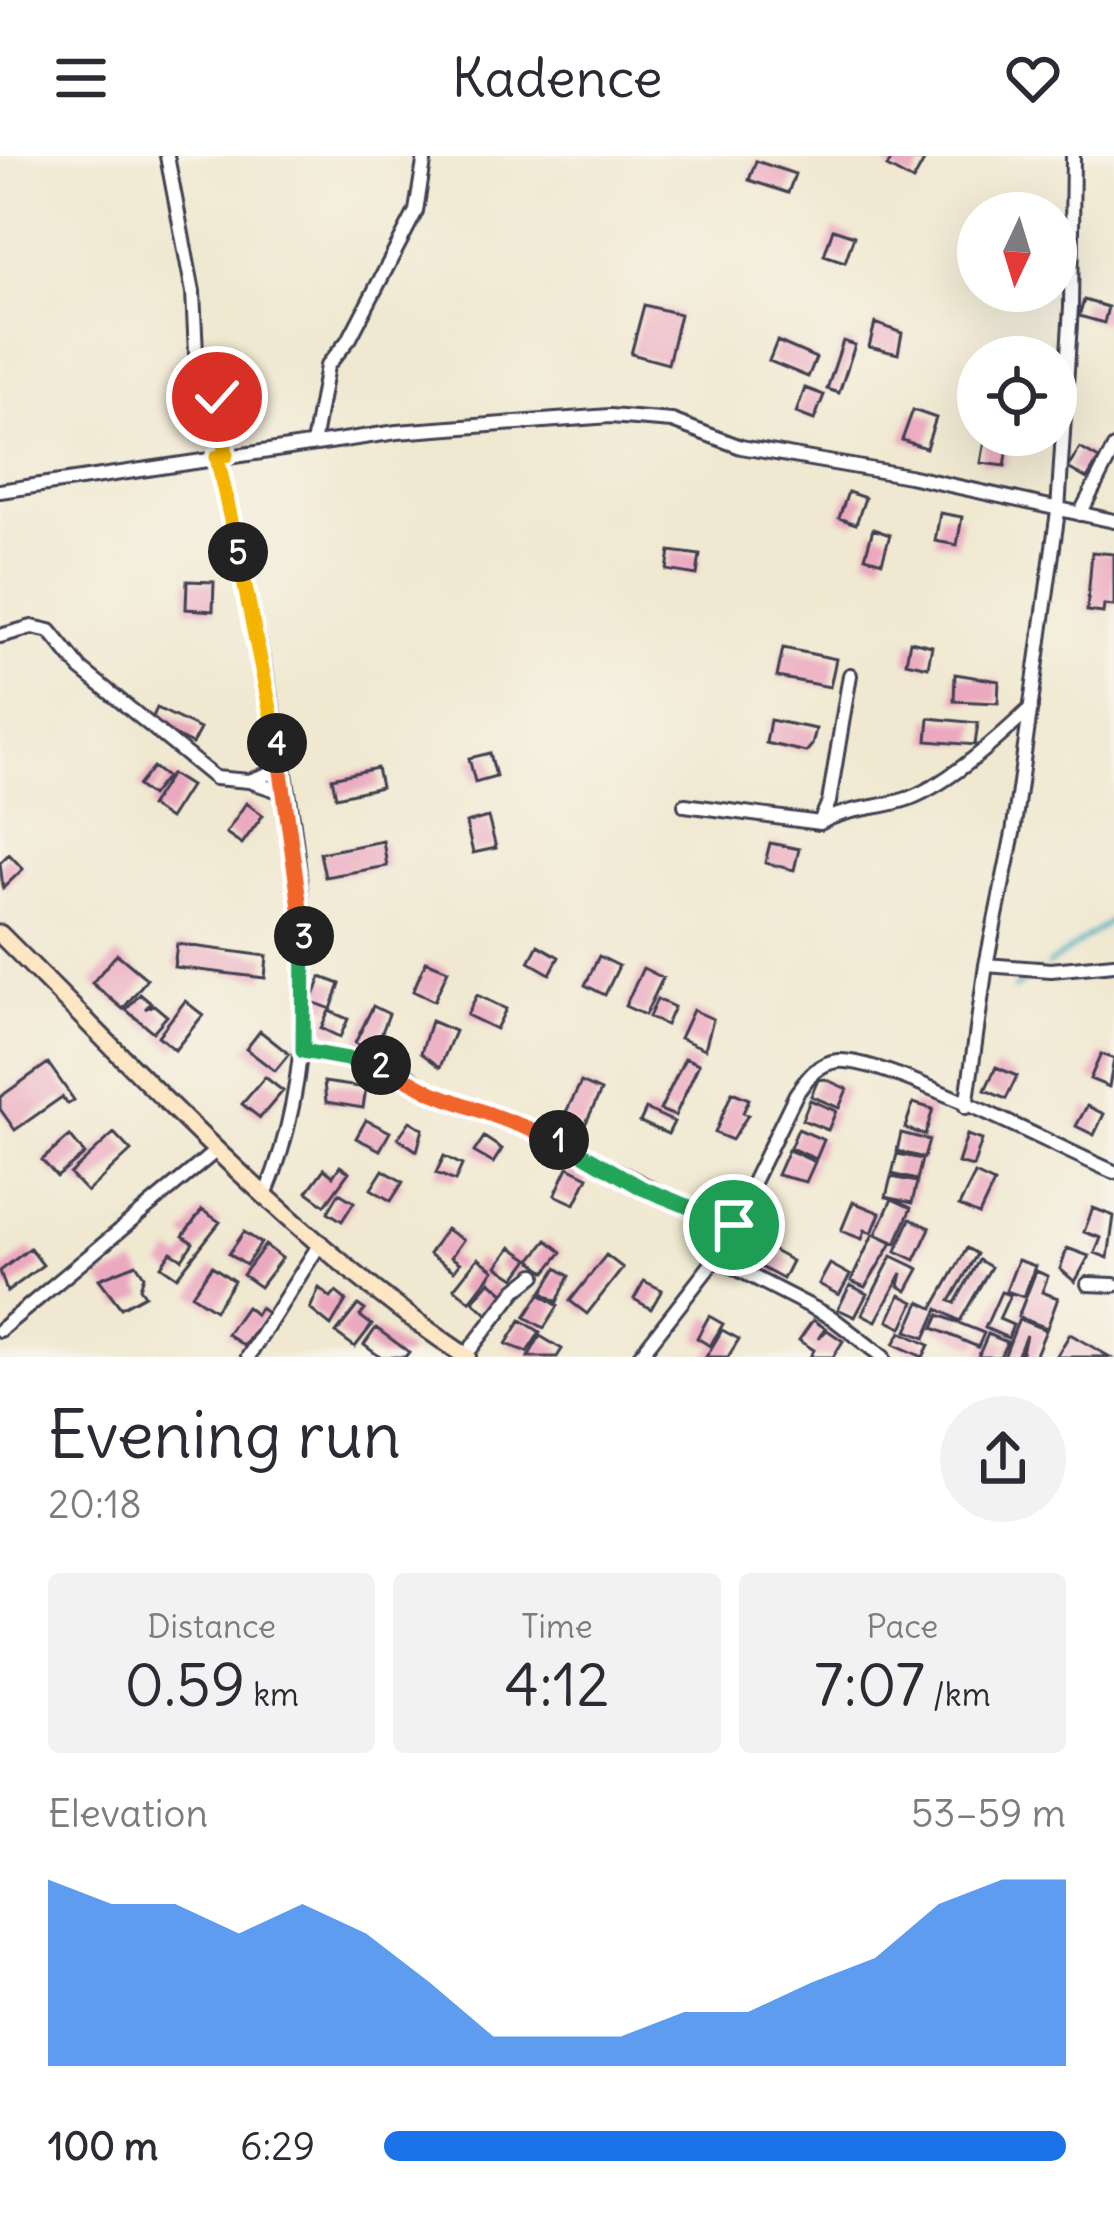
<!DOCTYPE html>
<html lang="en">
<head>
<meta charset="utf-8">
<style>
	:root { --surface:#fff; --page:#f2f2f3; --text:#2b2b33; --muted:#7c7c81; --accent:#1a73e8 }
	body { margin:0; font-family:Delius,sans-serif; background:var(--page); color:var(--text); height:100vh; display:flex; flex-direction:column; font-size:45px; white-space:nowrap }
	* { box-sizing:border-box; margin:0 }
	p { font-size:39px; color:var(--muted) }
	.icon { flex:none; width:66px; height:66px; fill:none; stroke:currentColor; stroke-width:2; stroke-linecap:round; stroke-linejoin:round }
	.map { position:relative; height:1201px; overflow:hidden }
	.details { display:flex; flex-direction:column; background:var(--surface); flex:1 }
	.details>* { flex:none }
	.needle { width:78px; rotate:184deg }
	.tools { position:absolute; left:957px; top:36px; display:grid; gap:24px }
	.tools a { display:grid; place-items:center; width:120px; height:120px; border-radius:50%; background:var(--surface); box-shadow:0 12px 48px #0002; font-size:60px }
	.pin { position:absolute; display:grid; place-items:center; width:102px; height:102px; color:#fff; margin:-51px; border:6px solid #fff; border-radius:50%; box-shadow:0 3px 12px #0007 }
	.km { position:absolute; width:60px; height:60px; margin:-30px; border-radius:50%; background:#222; color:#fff; font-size:33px; line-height:60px; text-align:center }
	.round { display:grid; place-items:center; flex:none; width:126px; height:126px; border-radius:63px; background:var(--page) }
	.headline { display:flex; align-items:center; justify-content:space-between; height:204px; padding:0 48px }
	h1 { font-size:66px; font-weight:600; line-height:90px }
	.metrics { display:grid; grid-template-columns:repeat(3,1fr); gap:18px; height:204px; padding:12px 48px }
	.metrics div { display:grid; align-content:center; border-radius:12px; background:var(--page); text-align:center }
	.metrics b { font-size:60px; font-weight:600 }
	.metrics small { font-size:33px; font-weight:400 }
	.metrics p { font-size:33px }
	.chart { height:336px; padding:24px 48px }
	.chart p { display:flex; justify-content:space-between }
	.chart svg { width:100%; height:216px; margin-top:12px; fill:var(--accent); opacity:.7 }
	ul { padding:0 48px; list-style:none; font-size:39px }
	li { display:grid; grid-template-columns:192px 144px 1fr; align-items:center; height:90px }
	li i { height:30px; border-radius:15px; background:var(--accent) }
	header { display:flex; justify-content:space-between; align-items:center; height:156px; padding:0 48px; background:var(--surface); font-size:54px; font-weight:600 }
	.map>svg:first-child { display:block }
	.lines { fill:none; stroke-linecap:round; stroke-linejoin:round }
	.stream { stroke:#43aec2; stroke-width:4.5 }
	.building { fill:#eba9c0 }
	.minor-casing { stroke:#414051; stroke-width:18 }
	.secondary-casing { stroke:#414051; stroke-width:22 }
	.minor { stroke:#fff; stroke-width:12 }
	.secondary { stroke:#fce6c4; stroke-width:16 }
	.split-1-casing { stroke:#fff; stroke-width:24 }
	.split-2-casing { stroke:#fff; stroke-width:24 }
	.split-3-casing { stroke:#fff; stroke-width:24 }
	.split-4-casing { stroke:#fff; stroke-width:24 }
	.split-5-casing { stroke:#fff; stroke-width:24 }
	.split-6-casing { stroke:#fff; stroke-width:24 }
	.split-1 { stroke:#22a559; stroke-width:15 }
	.split-2 { stroke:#f0652b; stroke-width:15 }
	.split-3 { stroke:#22a559; stroke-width:15 }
	.split-4 { stroke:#f0652b; stroke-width:15 }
	.split-5 { stroke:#f5b400; stroke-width:15 }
	.split-6 { stroke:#f5b400; stroke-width:15 }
</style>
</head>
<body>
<header><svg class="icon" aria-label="menu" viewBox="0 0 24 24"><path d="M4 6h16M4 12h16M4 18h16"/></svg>Kadence<svg class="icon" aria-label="heart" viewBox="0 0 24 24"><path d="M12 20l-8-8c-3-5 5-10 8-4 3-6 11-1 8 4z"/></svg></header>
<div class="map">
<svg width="1114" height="1201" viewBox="0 0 1114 1201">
	<rect width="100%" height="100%" fill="#f7f3e8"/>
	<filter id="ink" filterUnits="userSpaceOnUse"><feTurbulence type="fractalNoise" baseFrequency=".00833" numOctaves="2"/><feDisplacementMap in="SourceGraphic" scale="24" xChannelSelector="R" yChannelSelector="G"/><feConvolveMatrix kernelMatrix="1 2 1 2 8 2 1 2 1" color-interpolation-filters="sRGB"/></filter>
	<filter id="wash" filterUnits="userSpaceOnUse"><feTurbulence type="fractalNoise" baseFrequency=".004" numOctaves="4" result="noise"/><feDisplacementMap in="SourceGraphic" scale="48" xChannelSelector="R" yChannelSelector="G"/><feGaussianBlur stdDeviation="2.7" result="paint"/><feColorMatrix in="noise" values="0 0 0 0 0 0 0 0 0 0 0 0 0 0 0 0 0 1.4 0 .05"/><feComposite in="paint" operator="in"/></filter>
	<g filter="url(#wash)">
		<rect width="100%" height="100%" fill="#f0e8d0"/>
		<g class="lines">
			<path class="stream" d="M1048,809l66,-47
				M1014,833l24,-18"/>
		</g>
		<g id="blocks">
			<path class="building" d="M894,0l30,5 -11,20 -26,-14z
				M756,5l39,13 -7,19 -39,-13z
				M833,73l21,7 -9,26 -21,-7z
				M1084,144l24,7 -4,16 -25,-7z
				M644,149l36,9 -12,50 -37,-10z
				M875,167l27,10 -4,21 -29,-7z
				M777,185l39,17 -8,19 -39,-16z
				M843,185l12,4 -16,48 -12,-4z
				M805,232l19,7 -10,25 -18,-7z
				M913,254l23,8 -10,30 -24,-8z
				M986,279h24l-5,31 -24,-3z
				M1080,292l19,11 -12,20 -19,-11z
				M848,336l17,6 -9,26 -17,-6z
				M940,357l22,4 -5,28 -22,-4z
				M873,373l17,6 -8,27 -17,-5z
				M670,395l30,4 -3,20 -30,-5z
				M1092,396l22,2v52l-10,-1 -1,8 -16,-2z
				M187,425l27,1 -1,29 -27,-2z
				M910,485l22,5 -4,21 -22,-5z
				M783,492l53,11 -6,28 -53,-10z
				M955,518l44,7 -1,22 -44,-2z
				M157,552l43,21 -8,15 -42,-21z
				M929,562l49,5 -3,22 -48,-4z
				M770,564l46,9 -4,16 -6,7 -40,-9z
				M490,597l6,23 -21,6 -6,-24z
				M153,611l13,10 -15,19 -13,-10z
				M377,612l4,19 -45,10 -4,-19z
				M171,618l19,12 -21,33 -19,-13z
				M246,647l17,12 -21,29 -16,-11z
				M488,661l8,31 -23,5 -7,-30z
				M383,685l4,25 -62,11 -5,-24z
				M770,687l29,6 -5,21 -29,-7z
				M9,698l14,15 -20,19 -3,-25z
				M177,788l90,12 -2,22 -91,-11z
				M538,789l21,12 -9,17 -21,-12z
				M117,798l30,25 -24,30 -31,-26z
				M599,800l20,10 -14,29 -20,-10z
				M426,805l22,9 -14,31 -21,-10z
				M643,812l20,10 -18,37 -20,-9z
				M321,821l19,7 -9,25 -19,-7z
				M140,838l11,9 -6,6 9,-4 13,11 -14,16 -27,-22z
				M477,839l29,14 -10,20 -29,-14z
				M657,843l17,8 -8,18 -17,-8z
				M185,845l18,14 -28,35 -17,-14z
				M373,850l16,8 -15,39 -19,-10z
				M693,854l20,9 -8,30 -25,-11z
				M329,855l19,8 -8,18 -19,-9z
				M431,865l24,10 -15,36 -19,-14z
				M260,875l29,23 -14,17 -29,-22z
				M1101,898l13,5 -5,28 -19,-8z
				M685,902l14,6 -24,52 -15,-6z
				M48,907l26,37 -6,4 -6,-7 -47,33 -15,-21v-12z
				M996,911l21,9 -11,23 -21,-9z
				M265,921l18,14 -23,27 -18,-14z
				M825,923l22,10 -8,19 -28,-12 7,-16z
				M324,926l42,6 -3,20 -37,-6z
				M581,926l20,9 -18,38 -21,-9z
				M732,936l17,7 -6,14 5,2 -16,25 -17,-7z
				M810,944l26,11 -8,19 -26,-10z
				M913,947l20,6 -8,26 -20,-7z
				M1087,950l17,8 -10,21 -18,-9z
				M646,953l28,13 -6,12 -28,-12z
				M366,964l24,12 -10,18 -24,-12z
				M410,965l13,8 -6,22 -19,-13z
				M798,973l26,11 -8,19 -26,-11z
				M114,977l17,18 -44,41 -17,-18z
				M901,977l28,7 -5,18 -27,-7z
				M967,979l15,5 -9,27 -15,-4z
				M70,980l15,18 -28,23 -15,-17z
				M484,981l18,12 -9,14 -19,-11z
				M788,994l27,12 -9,20 -29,-7z
				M897,998l25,5 -5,21 -25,-6z
				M444,1000l18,9 -7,16 -19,-8z
				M340,1010l9,6 -24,33 -18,-13 17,-23 9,7z
				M568,1011l20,10 -13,27 -20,-9z
				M383,1014l20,12 -12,19 -20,-12z
				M975,1018l19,9 -15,32 -20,-9z
				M891,1021l26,5 -5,21 -26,-6z
				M339,1037l15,9 -12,19 -14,-9z
				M892,1043l19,9 -15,35 -20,-9z
				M853,1046l27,11 -8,20 -7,-3 -3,9 -21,-8z
				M1093,1052l21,8 -6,42 -13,-5 6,-15 -17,-6z
				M202,1054l18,12 -43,55 -16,-11 10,-14 11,7 11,-16 -10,-7z
				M910,1063l20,9 -15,32 -19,-9z
				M446,1073l17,11 -12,17 9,6 -6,8 -25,-17z
				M244,1076l17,11 -15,22 -17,-11z
				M873,1078l19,9 -27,44 -14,-6z
				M750,1082l42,23 -9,18 -43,-23z
				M547,1084l15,12 -16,20 -15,-12z
				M265,1089l17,13 -22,29 -17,-12z
				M511,1091l18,12 -14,19 -18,-12z
				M30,1092l13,17 -36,27 -7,-21z
				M967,1092l10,6 -27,47 5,2 24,-43 12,7 -31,54 -22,-12 -13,29 -18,-7 13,-29 13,6z
				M1067,1092l22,8 -14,26 -15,-13z
				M606,1099l17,13 -36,46 -17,-13z
				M892,1100l27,13 -12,22 -8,-5 3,-13 -26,48 -14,-7z
				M478,1102l16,12 -24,31 -16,-13z
				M1018,1104l17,6 -11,31 -18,-6z
				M136,1108l8,12 -4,12 5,7 -24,13 -22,-29z
				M830,1108l20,11 -11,20 -20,-11z
				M212,1110l22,15 -19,29 -23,-15z
				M557,1112l12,8 -12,26 -15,-10z
				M1036,1115l12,5 -6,16 16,6 -11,30 -29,-11z
				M490,1125l16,14 -18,20 -15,-14z
				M644,1125l18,9 -11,19 -17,-10z
				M850,1129l17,9 -12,23 -17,-8z
				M319,1132l12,10 5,-6 10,8 -15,26 -21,-17z
				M1001,1136l9,3 -11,24 14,6 -5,13 -23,-10z
				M540,1138l18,12 -14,22 -19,-11z
				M900,1139l14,7 -12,26 -14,-7z
				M358,1149l7,5 -5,6 12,9 -17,22 -19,-14z
				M246,1151l10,8 4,-7 7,5 -23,33 -17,-12z
				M939,1159l45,18 -6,14 -45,-19z
				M709,1160l14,8 -13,22 -13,-8z
				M1019,1163l27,11 -11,27h-14l5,-22 -9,22h-13z
				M521,1164l19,12 -13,20 -21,-8z
				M813,1164l12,8 -7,11 9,-9 16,11 -10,16h-23l4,-7 -15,-10z
				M376,1172l33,24 -4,5h-25l-16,-12z
				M722,1174l17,9 -11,18h-22z
				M901,1176l28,13 -6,12 -29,-13z
				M988,1178l19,8 -7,15h-22z
				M1070,1178l40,23h-54z
				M540,1180l22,13 -5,8h-29z"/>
		</g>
	</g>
	<g filter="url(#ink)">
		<use href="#blocks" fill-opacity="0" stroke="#414051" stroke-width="3"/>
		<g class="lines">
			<defs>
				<path id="minor" d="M167,0l26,136 3,61 21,44 10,58
					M313,288l14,-78 23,-28 66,-127 9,-55
					M217,301c47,223 140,517 49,736
					M0,335l397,-59 213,-16 62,5 69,26 168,29 205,45
					M1080,358l34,-66
					M0,480l32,-9 18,4 31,38 134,109 34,3 32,-12
					M249,625l36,12
					M685,649l135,18c28,-16 60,-14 90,-25 41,-16 89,-60 121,-90
					M820,666l9,-20 21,-127
					M986,809l65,5 63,-6
					M303,895l73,13 33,12 24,17 124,46 148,78 29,8
					M966,951l20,-142 27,-132 45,-322 13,-204 2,-151
					M716,1102l115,59 52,40
					M1088,1128l26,1
					M0,1174l217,-180
					M465,1200l51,-66 19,-15
					M248,1201l73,-115
					M639,1201l77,-99 80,-164c11,-15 21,-31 42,-33 47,-4 222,88 276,111"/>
				<path id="secondary" d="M0,778c148,147 293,307 467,423"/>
			</defs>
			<use href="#minor" class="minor-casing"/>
			<use href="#secondary" class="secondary-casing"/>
			<use href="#minor" class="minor"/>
			<use href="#secondary" class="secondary"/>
		</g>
	</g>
	<g class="lines" filter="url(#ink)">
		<defs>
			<path id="split-1" d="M559,984l83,48 92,37"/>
			<path id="split-2" d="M381,909l52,28 126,47"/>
			<path id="split-3" d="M304,780l-1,115 78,14"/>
			<path id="split-4" d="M277,587l27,193"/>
			<path id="split-5" d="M238,396l39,191"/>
			<path id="split-6" d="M217,241l9,58 -9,2 21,95"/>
		</defs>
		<use href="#split-1" class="split-1-casing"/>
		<use href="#split-2" class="split-2-casing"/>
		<use href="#split-3" class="split-3-casing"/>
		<use href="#split-4" class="split-4-casing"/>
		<use href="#split-5" class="split-5-casing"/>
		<use href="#split-6" class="split-6-casing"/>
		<use href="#split-1" class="split-1"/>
		<use href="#split-2" class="split-2"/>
		<use href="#split-3" class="split-3"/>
		<use href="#split-4" class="split-4"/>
		<use href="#split-5" class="split-5"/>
		<use href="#split-6" class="split-6"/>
	</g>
</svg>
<div class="tools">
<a><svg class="needle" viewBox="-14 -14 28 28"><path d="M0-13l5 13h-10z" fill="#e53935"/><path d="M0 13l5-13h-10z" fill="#7c7c81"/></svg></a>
<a><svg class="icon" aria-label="locate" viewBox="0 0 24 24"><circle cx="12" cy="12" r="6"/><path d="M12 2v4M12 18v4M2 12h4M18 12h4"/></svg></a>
</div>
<div class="pin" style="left:734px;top:1069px;background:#1e9e55"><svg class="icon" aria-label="arrive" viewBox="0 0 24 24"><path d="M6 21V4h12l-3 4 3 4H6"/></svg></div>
<div class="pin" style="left:217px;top:241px;background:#d93025"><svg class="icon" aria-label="check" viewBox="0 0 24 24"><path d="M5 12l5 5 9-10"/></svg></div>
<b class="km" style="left:559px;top:984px">1</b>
<b class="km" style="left:381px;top:909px">2</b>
<b class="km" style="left:304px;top:780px">3</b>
<b class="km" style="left:277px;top:587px">4</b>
<b class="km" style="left:238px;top:396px">5</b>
</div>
<section class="details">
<div class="headline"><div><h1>Evening run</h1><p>20:18</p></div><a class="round"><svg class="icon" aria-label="share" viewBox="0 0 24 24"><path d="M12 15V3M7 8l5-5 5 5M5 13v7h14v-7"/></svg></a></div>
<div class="metrics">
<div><p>Distance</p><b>0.59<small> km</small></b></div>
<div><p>Time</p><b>4:12</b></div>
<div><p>Pace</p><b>7:07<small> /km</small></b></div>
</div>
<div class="chart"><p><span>Elevation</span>53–59 m</p>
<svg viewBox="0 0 160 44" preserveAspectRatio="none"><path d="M0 44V6L10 11L20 11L30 17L40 11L50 17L60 27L70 38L80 38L90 38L100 33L110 33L120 27L130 22L140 11L150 6L160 6V44z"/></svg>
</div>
<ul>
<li><b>100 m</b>6:29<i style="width:100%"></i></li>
</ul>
</section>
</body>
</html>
